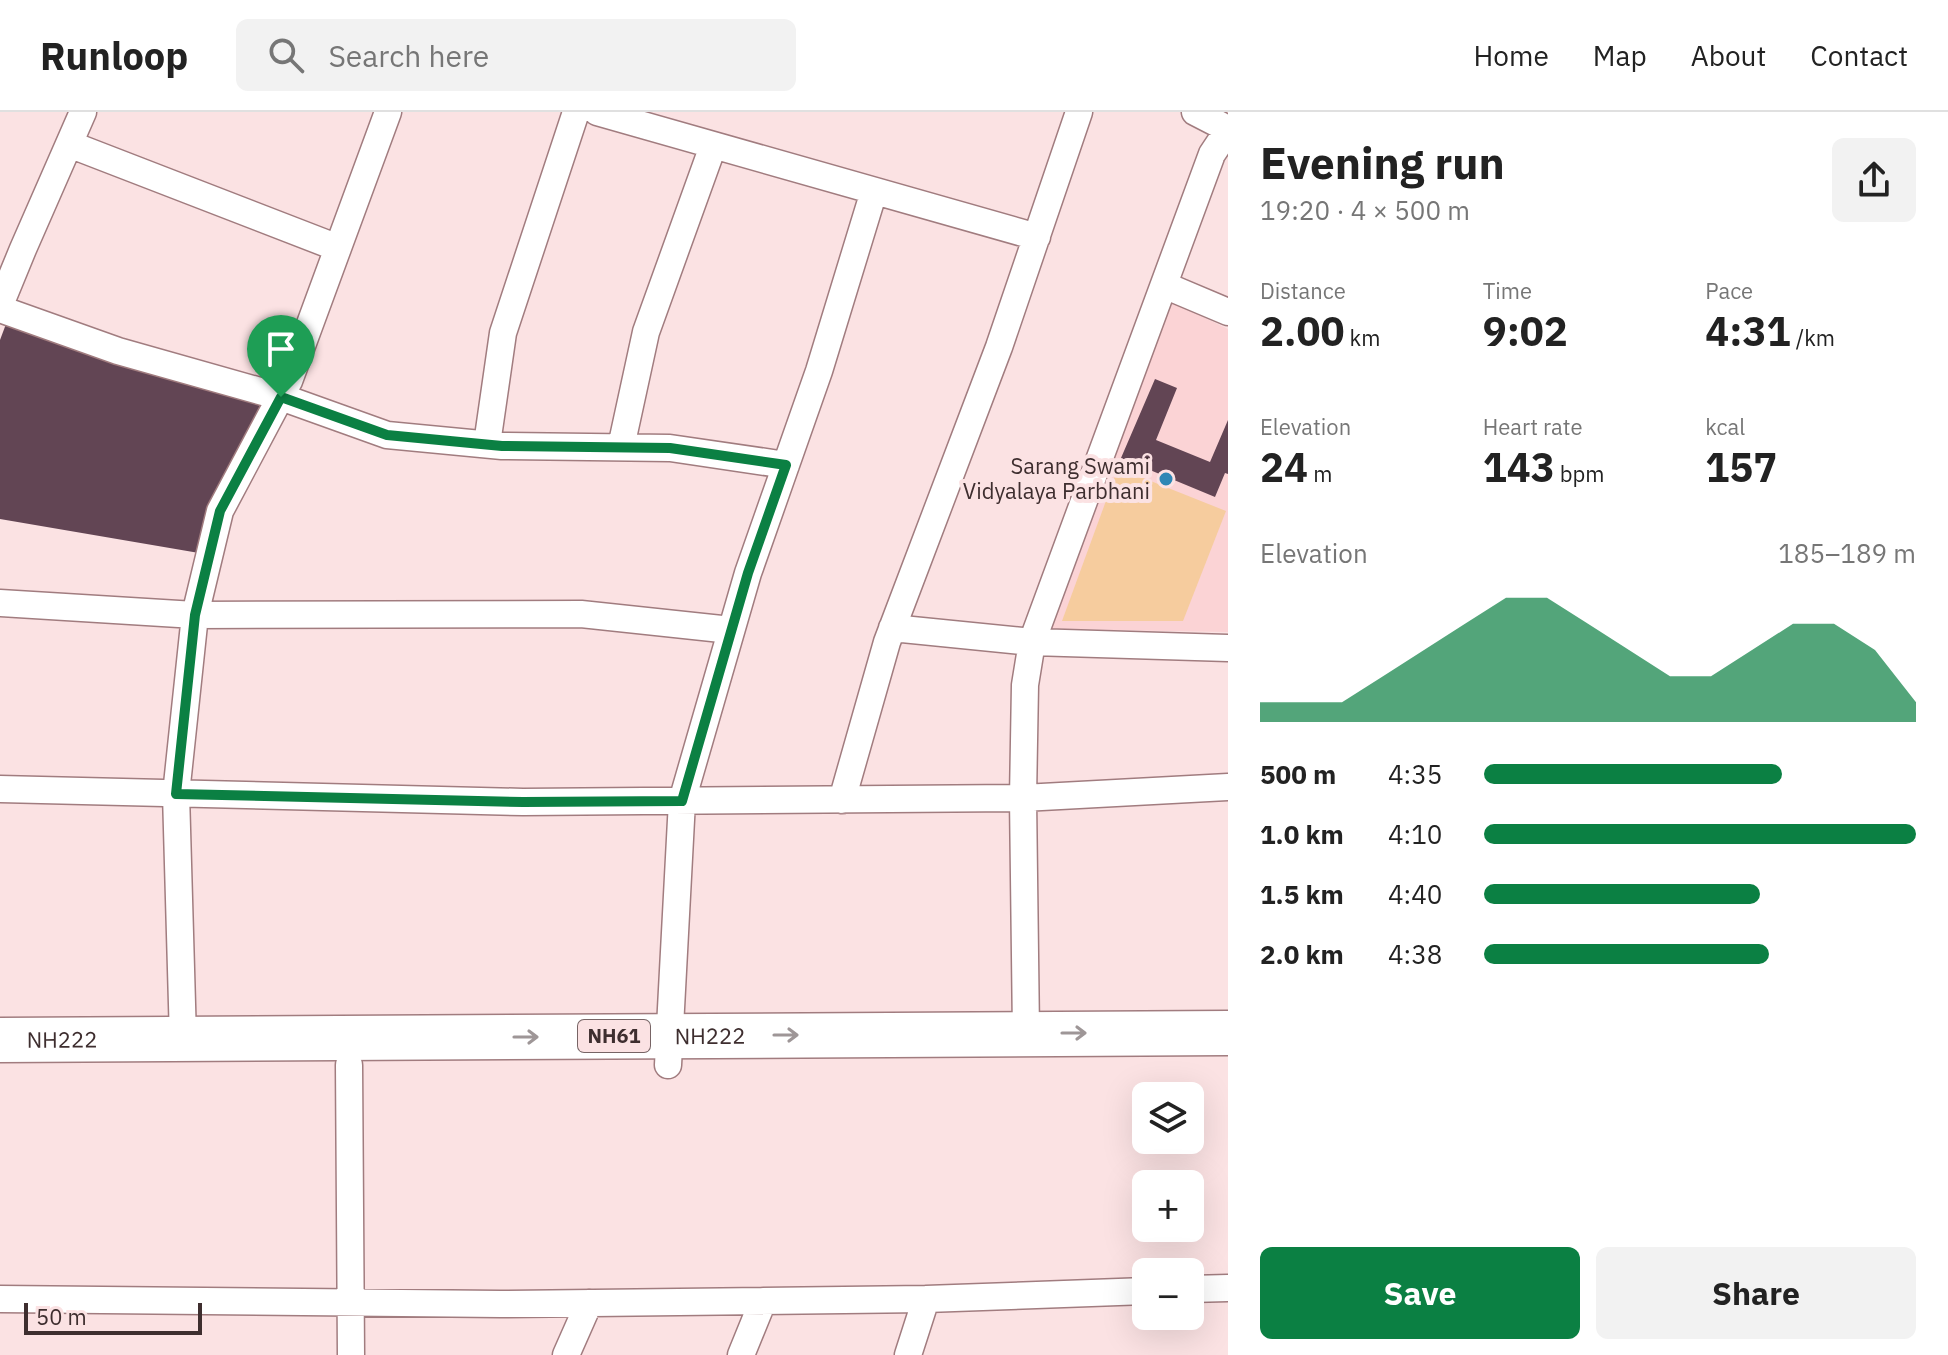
<!DOCTYPE html>
<html lang="en">
<head>
<meta charset="utf-8">
<style>
	:root { --surface:#fff; --page:#f2f2f2; --text:#222; --muted:#767676; --line:#e0e0e0; --accent:#0b8043 }
	body { margin:0; font-family:"IBM Plex Sans",sans-serif; background:var(--page); color:var(--text); height:100vh; display:flex; flex-direction:column; font-size:30px; white-space:nowrap }
	* { box-sizing:border-box; margin:0 }
	p { font-size:26px; color:var(--muted) }
	.icon { flex:none; width:44px; height:44px; fill:none; stroke:currentColor; stroke-width:2; stroke-linecap:round; stroke-linejoin:round }
	.map { position:relative; flex:1; overflow:hidden }
	.details { display:flex; flex-direction:column; background:var(--surface); width:720px }
	.details>* { flex:none }
	.fabs { position:absolute; left:1132px; top:970px; display:grid; gap:16px }
	.fabs a { display:grid; place-items:center; width:72px; height:72px; border-radius:12px; background:var(--surface); box-shadow:0 8px 32px #0002; font-size:40px }
	.scale { position:absolute; left:24px; bottom:20px; width:178px; box-sizing:border-box; padding-left:8px; border:4px solid #3e2e2f; border-top:0; font-size:22px; line-height:28px; white-space:nowrap; color:#3e2e2f; -webkit-text-stroke:6px #fbe2e3; paint-order:stroke }
	.pin { position:absolute; display:grid; place-items:center; width:68px; height:68px; color:#fff; margin:-82px -34px; border-radius:50% 50% 50% 0; rotate:-45deg; box-shadow:0 0 8px #0007 }
	.pin .icon { rotate:45deg }
	.round { display:grid; place-items:center; flex:none; width:84px; height:84px; border-radius:12px; background:var(--page) }
	.overview { display:flex; align-items:center; justify-content:space-between; height:136px; padding:0 32px }
	h1 { font-size:44px; font-weight:700; line-height:60px }
	.figures { display:grid; grid-template-columns:repeat(3,1fr); gap:12px; height:136px; padding:8px 32px }
	.figures div { display:grid; align-content:center }
	.figures b { font-size:40px; font-weight:700 }
	.figures small { font-size:22px; font-weight:400 }
	.figures p { font-size:22px }
	.chart { height:224px; padding:16px 32px }
	.chart p { display:flex; justify-content:space-between }
	.chart svg { width:100%; height:144px; margin-top:8px; fill:var(--accent); opacity:.7 }
	.button { display:flex; gap:16px; margin-top:auto; padding:16px 32px }
	.button a { flex:1; height:92px; border-radius:12px; background:var(--accent); color:#fff; font-size:32px; font-weight:700; line-height:92px; text-align:center }
	.button a+a { background:var(--page); color:var(--text) }
	ul { padding:0 32px; list-style:none; font-size:26px }
	li { display:grid; grid-template-columns:128px 96px 1fr; align-items:center; height:60px }
	li i { height:20px; border-radius:10px; background:var(--accent) }
	header { display:flex; align-items:center; gap:48px; box-sizing:border-box; height:112px; padding:0 40px; background:var(--surface); border-bottom:2px solid var(--line) }
	header strong { font-size:38px }
	nav { display:flex; gap:44px; margin-inline-start:auto; font-size:28px }
	.search { width:560px; height:72px; background:var(--page); display:flex; align-items:center; gap:20px; box-sizing:border-box; padding:0 28px; border-radius:12px; color:var(--muted); font-size:30px }
	main { display:flex; flex:1; min-height:0 }
	.map>svg:first-child { display:block }
	.built { fill:#fbd3d5 }
	.green { fill:#f6cc9e }
	.building { fill:#624554 }
	.lines { fill:none; stroke-linecap:round; stroke-linejoin:round }
	.street-casing { stroke:#a17c7f; stroke-width:29 }
	.highway-casing { stroke:#a17c7f; stroke-width:47 }
	.street { stroke:#fff; stroke-width:26 }
	.highway { stroke:#fff; stroke-width:44 }
	.oneway { stroke:#9e9697 }
	.route-casing { stroke:#fff; stroke-width:16 }
	.route { stroke:#0b8043; stroke-width:10 }
	.poi-dot { fill:#2e87b5; stroke:#fbe2e3; stroke-width:3 }
	.labels { text-anchor:middle; stroke-width:8; stroke-linejoin:round; paint-order:stroke }
	.shield { fill:#fbe2e3; stroke:#776465; stroke-width:2 }
	.shield-label { font-size:20px; font-weight:bold; fill:#3e2e2f }
	.poi-label { font-size:22px; fill:#3e2e2f; stroke:#fbe2e3; text-anchor:end }
	.street-label { font-size:22px; fill:#3e2e2f; stroke:#fbe2e3 }
</style>
</head>
<body>
<header>
<strong>Runloop</strong>
<div class="search"><svg class="icon" aria-label="search" viewBox="0 0 24 24"><circle cx="10" cy="10" r="6"/><path d="M15 15l6 6"/></svg>Search here</div>
<nav><a>Home</a><a>Map</a><a>About</a><a>Contact</a></nav>
</header>
<main>
<div class="map">
<svg width="1228" height="1243" viewBox="0 0 1228 1243">
	<rect width="100%" height="100%" fill="#fbe2e3"/>
	<path class="built" d="M1170,189l58,28v303l-178,-3z"/>
	<path class="green" d="M1118,356l108,43 -43,110h-121z"/>
	<path class="building" d="M6,212l256,81 -63,148 -199,-34v-179z
		M1155,267l22,9 -21,52 54,22 18,-42v54l-3,-1 -10,24 -94,-39z"/>
	<g class="lines">
		<defs>
			<path id="street" d="M597,0l440,125
				M1195,0l33,17
				M69,32l269,104
				M1164,173l64,27
				M0,193l23,-56 60,-137
				M0,197l118,42 163,46 106,38 115,11 168,2 116,17
				M487,332l16,-111 73,-221
				M621,335l25,-115 67,-186
				M0,491l195,12 386,-1 150,16
				M892,516l140,14 196,6
				M0,677l523,13 500,-4 205,-11
				M842,688l45,-158 112,-295 80,-235
				M1026,921l-3,-235 2,-113 7,-43 180,-488 16,-24
				M183,927l-7,-245 19,-179 25,-104 69,-130 99,-269
				M349,953l2,290
				M668,953l14,-264 66,-228 71,-202 55,-180
				M1190,1177l38,-1
				M0,1187l500,5 426,-5
				M566,1243l23,-52
				M741,1243l22,-54
				M908,1243l18,-56 220,-8"/>
			<g id="highway">
				<path id="s1" d="M0,928l1228,-7"/>
			</g>
		</defs>
		<use href="#street" class="street-casing"/>
		<use href="#highway" class="highway-casing"/>
		<use href="#street" class="street"/>
		<use href="#highway" class="highway"/>
	</g>
	<defs><path id="oneway-shaft" d="M-6 0H5M1.5-3L5.5 0L1.5 3" fill="none" stroke-width="1.6" stroke-linecap="round" stroke-linejoin="round" transform="scale(2)"/></defs>
	<g class="oneway">
		<use href="#oneway-shaft" transform="translate(1074 921)"/>
		<use href="#oneway-shaft" transform="translate(786 923)"/>
		<use href="#oneway-shaft" transform="translate(526 925)"/>
	</g>
	<g class="lines">
		<defs>
			<path id="route" d="M281,285l106,38 115,11 168,2 116,17 -38,108 -66,228 -159,1 -347,-8 19,-179 25,-104z"/>
		</defs>
		<use href="#route" class="route-casing"/>
		<use href="#route" class="route"/>
	</g>
	<circle class="poi-dot" cx="1166" cy="367" r="8"/>
	<g class="labels">
		<rect class="shield" x="578" y="908" width="72" height="32" rx="6"/>
		<g class="shield-label">
			<text x="614" y="931">NH61</text>
		</g>
		<g class="poi-label">
			<text x="1150" y="362">Sarang Swami<tspan x="1150" dy="25">Vidyalaya Parbhani</tspan></text>
		</g>
		<g class="street-label">
			<text dy="8" stroke="none"><textPath href="#s1" startOffset="710">NH222</textPath></text>
			<text dy="8" stroke="none"><textPath href="#s1" startOffset="62">NH222</textPath></text>
		</g>
	</g>
</svg>
<div class="fabs">
<a><svg class="icon" aria-label="layers" viewBox="0 0 24 24"><path d="M12 4l9 5-9 5-9-5zM3 14l9 5 9-5"/></svg></a>
<a>+</a>
<a>−</a>
</div>
<div class="scale">50 m</div>
<div class="pin" style="left:281px;top:285px;background:#1e9e55"><svg class="icon" aria-label="arrive" viewBox="0 0 24 24"><path d="M6 21V4h12l-3 4 3 4H6"/></svg></div>
</div>
<section class="details">
<div class="overview"><div><h1>Evening run</h1><p>19:20 · 4 × 500 m</p></div><a class="round"><svg class="icon" aria-label="share" viewBox="0 0 24 24"><path d="M12 15V3M7 8l5-5 5 5M5 13v7h14v-7"/></svg></a></div>
<div class="figures">
<div><p>Distance</p><b>2.00<small> km</small></b></div>
<div><p>Time</p><b>9:02</b></div>
<div><p>Pace</p><b>4:31<small> /km</small></b></div>
</div>
<div class="figures">
<div><p>Elevation</p><b>24<small> m</small></b></div>
<div><p>Heart rate</p><b>143<small> bpm</small></b></div>
<div><p>kcal</p><b>157</b></div>
</div>
<div class="chart"><p><span>Elevation</span>185–189 m</p>
<svg viewBox="0 0 160 44" preserveAspectRatio="none"><path d="M0 44V38L10 38L20 38L30 30L40 22L50 14L60 6L70 6L80 14L90 22L100 30L110 30L120 22L130 14L140 14L150 22L160 38V44z"/></svg>
</div>
<ul>
<li><b>500 m</b>4:35<i style="width:69%"></i></li>
<li><b>1.0 km</b>4:10<i style="width:100%"></i></li>
<li><b>1.5 km</b>4:40<i style="width:64%"></i></li>
<li><b>2.0 km</b>4:38<i style="width:66%"></i></li>
</ul>
<div class="button"><a>Save</a><a>Share</a></div>
</section>
</main>
</body>
</html>
